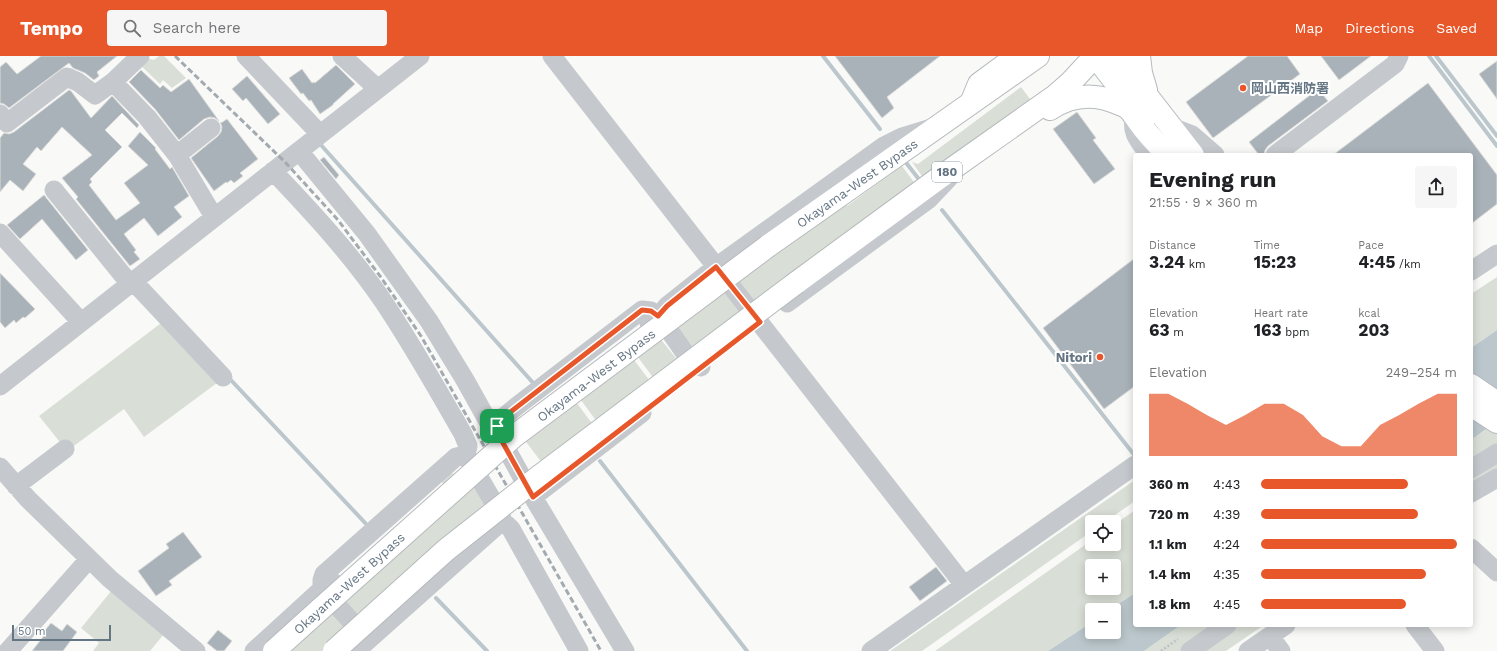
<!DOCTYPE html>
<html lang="en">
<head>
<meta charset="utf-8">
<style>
	:root { --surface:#fff; --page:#f6f6f6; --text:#202124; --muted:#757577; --accent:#e85729 }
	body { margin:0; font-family:"Work Sans","Noto Sans JP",sans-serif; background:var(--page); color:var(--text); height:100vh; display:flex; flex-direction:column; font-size:15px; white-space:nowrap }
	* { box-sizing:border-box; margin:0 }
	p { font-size:13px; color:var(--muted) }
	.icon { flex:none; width:22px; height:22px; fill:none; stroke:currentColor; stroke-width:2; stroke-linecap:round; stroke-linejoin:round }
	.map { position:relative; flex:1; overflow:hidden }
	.sheet { position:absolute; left:1133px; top:97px; width:340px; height:474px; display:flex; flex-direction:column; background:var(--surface); border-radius:4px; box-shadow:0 2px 10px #0003 }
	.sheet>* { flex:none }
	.controls { position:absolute; left:1085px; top:459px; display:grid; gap:8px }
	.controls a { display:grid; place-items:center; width:36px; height:36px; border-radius:4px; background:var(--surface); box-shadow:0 2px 10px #0003; font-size:20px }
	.scale { position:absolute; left:12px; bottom:10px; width:99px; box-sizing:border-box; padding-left:4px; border:2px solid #647583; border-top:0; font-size:11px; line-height:14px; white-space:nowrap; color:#647583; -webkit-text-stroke:3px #fff; paint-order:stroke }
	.pin { position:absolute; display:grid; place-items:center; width:34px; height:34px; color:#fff; margin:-17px; border-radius:8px; box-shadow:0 2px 6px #0006 }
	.round { display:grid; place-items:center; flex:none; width:42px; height:42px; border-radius:4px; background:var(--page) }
	.summary { display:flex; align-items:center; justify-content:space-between; height:68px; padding:0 16px }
	h1 { font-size:22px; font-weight:700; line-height:30px }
	.figures { display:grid; grid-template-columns:repeat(3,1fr); gap:6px; height:68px; padding:4px 16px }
	.figures div { display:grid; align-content:center }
	.figures b { font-size:17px; font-weight:700 }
	.figures small { font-size:11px; font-weight:400 }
	.figures p { font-size:11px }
	.chart { height:112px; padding:8px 16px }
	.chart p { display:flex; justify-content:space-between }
	.chart svg { width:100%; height:72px; margin-top:4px; fill:var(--accent); opacity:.7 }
	ul { padding:0 16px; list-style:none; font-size:13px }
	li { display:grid; grid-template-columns:64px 48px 1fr; align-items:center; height:30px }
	li i { height:10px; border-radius:5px; background:var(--accent) }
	header { display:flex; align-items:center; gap:24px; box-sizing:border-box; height:56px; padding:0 20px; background:var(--accent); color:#fff }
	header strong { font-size:19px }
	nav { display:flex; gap:22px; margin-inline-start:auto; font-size:14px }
	.search { width:280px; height:36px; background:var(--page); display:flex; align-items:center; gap:10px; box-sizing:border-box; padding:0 14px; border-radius:4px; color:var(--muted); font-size:15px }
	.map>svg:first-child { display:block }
	.green { fill:#d9dfd6; fill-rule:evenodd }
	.water { fill:#bbc7cc }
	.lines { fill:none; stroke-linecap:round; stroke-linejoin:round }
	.stream { stroke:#bbc7cc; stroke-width:4 }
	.building { fill:#a9b2b9; stroke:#dbdbd9 }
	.major-casing { stroke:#b6bbbf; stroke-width:24 }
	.highway-casing { stroke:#b6babd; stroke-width:24 }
	.path { stroke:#bfc1c4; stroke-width:2.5; stroke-dasharray:2 2; stroke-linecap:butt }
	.minor { stroke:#c5c9cd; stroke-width:19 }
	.major { stroke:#fff; stroke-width:22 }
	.highway { stroke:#fff; stroke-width:22 }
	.rail { stroke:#a3abb1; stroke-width:3; stroke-dasharray:6 3; stroke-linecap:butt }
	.highway-bridge-casing { stroke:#b6babd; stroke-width:24; stroke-linecap:butt }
	.highway-bridge { stroke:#fff; stroke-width:22 }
	.route-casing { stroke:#fff; stroke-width:8 }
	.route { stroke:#e85729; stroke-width:5 }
	.poi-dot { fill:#e85729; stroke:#fff; stroke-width:1.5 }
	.labels { text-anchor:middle; stroke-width:4; stroke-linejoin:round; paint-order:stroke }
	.shield { fill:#fff; stroke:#929ea8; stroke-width:1 }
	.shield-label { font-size:12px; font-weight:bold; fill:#647583 }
	.poi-label { font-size:13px; font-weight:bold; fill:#647583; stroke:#fff; text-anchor:start }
	.street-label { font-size:13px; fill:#647583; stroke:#fff }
</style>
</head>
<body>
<header>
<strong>Tempo</strong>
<div class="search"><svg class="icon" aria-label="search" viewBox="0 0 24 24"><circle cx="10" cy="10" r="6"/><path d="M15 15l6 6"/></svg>Search here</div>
<nav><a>Map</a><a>Directions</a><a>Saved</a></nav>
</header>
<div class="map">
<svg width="1497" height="595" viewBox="0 0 1497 595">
	<rect width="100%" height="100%" fill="#f9faf7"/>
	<path class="green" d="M159,0h5l22,22 -14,10 -9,-8 -3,4 -23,-22 6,-5 11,3z
		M1021,31l12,16 -109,76 -12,-17 6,2z
		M902,110l14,19 -162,119 -18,-24 110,-76 1,2z
		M715,220l37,44 -46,38 -19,-15 -13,-20z
		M1497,221v53l-26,18v-54z
		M165,264l56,60 -77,57 -20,-28 -57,42 -28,-35z
		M647,274l12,7 20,25 12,8 -82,64 -57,42 -35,-46zM629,289l34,46 -4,2 -34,-45zM572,332l34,46 -4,3 -34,-46z
		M1497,365v49l-26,15v-45z
		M468,414l27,45 -128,121 -33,-48 112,-100 -8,-11z
		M1135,424v21l-30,21h-13v9l-170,120h-32z
		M1135,454v83l-26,17h-17v12l-44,29h-113l157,-111v4h22v-19zM1092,510h22v22h-22z
		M112,534l52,44 -14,17h-57l6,-8 -18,-15z
		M321,539l34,41 -6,15h-90z
		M1181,569h83l-38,26h-82z"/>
	<path class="water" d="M1497,274v91l-26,19v-92z
		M1135,537v32h46l-37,26h-96l44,-29v10h22v-22h-5z"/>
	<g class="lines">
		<path class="stream" d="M823,0l57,73
			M1429,0l68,90
			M1436,0l61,80
			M321,89l214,240
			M904,104l17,22
			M942,154l193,246
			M229,322l139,148
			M600,405l147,190
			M436,542l51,53"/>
	</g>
	<path class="building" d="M41,0h76l-20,16 2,4 -5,4 -9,-7 -12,-5 -4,-5 -60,45 -5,-4 -4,-1v-36l6,-5 11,12z
		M835,0h105l-53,41 7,11 -12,10z
		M1248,0h39l13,18 -87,64 -27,-36z
		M1321,0h50l-32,24z
		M1497,5v38l-18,-25z
		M336,9l19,19 -22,20v1l-13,9 -9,-14 -2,1 -6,-8 -2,1 -12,-16 13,-9 10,14 2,-1 1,1z
		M141,14l19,18 3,-3 8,7 18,-13 30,42 -4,-3 -5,-1 -6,2 -25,21 -24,-31 -26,-27z
		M247,20l33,38 -12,10 -22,-26 -3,3 -11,-12z
		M1428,27l69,92v29l-26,20v-69h-138z
		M1318,33l10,12 -60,45 -3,4 -1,5h-5l-10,-13z
		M69,34l2,1 20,27 21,-22 27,29 -2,3 -15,-15 -17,17 17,17 -32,32 2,3 -3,3 27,35 24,-17 -16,-20 24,-18 -20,-19 12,-14 16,16 -1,1 15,20 2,-2 17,29 -15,11 8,10 -24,19 -14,-18 -20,16 12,16 -2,2 6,7 -10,7 -54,-67 2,-2 -16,-19 30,-23 -30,-28 -21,24 -4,-4 -14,17 13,10 -13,17 -13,-11 -10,12v-54l4,-5 5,1 5,-2z
		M1077,56l19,26 -3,2 22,29 -21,15 -41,-55z
		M227,63l31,40 -18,14 3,3 -9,7 -3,-3 -4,3 -1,-1 -12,9 -23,-33 27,-22 3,-4 1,-5 -2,-5 1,1z
		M324,101l15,18 -3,4 -16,-19z
		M44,139l44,55 -12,10 -34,-41 -22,20 -13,-14z
		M1135,202v128l-31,23 -61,-81z
		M0,217l35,36 -10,9 -2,-1 -7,6 -2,-3 -9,8 -5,-6z
		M183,476l19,25 -33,24 3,4 -16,11 -18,-25 31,-23 -3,-4z
		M936,511l11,14 -27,20 -11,-14z
		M51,567l11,8 5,-7 10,8 -14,19h-31l11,-14 -2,-2z
		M218,574l14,11 -8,10h-7l-10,-8z"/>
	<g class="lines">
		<defs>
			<path id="major" d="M1095,0l49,63
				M1116,0l77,99
				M1139,0l2,17 5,17
				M972,45l7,-17 38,-28
				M1471,329l26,18
				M1471,349l26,17"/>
			<path id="highway" d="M1050,53c21,-14 44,-16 67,-6 3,1 8,3 11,5 6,6 11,15 17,22 7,9 15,17 23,25
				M768,190l270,-190
				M796,227l143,-105 116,-82 16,-14 24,-26"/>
		</defs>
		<use href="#major" class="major-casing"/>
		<use href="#highway" class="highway-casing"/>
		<path class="path" d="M1161,595l17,-12"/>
		<path class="minor" d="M246,0l74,78
			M342,0l36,33
			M552,0l412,529
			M113,26l34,35 30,38 37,62
			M0,58l7,9 60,-46 11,5 17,13 18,-13 27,-26
			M1134,60c-3,18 5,25 15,39
			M1171,71l21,8 23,20
			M299,95l68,83 62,87 36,59 24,43 8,3
			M177,99l34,-27
			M1275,99l120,-91 4,-8
			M273,115c39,41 78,83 110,130 29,43 54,88 80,133l5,12 -2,9 35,60 1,4 -2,4 -144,128
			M54,134l76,94
			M0,177l81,89
			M1471,215l26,-17
			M133,225l90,96
			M787,247l142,-104 19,-20
			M649,267l10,-7 8,-10 49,-39 168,-121 18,-9 29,-9
			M0,330l420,-330
			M642,357l-109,84 -31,-56 -5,-15 3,-6 17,-14 125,-96 9,1 8,5 28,40 14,11
			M0,411l28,32 82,80 86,72
			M1471,413l26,-16
			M16,430l49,-37
			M1471,437l26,-15
			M533,441l92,154
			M500,467l7,2 4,4 68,122
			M1471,492l26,24
			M1415,569l20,26
			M1270,580l11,15
			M360,588l1,-12 -39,-43v-9l2,-6 132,-117 10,-2
			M8,595l81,-92
			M254,595l68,-62 11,-7
			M871,595l264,-186
			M1190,595l37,-26
			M1248,595l38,-26"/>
		<use href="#major" class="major"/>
		<use href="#highway" class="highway"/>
		<path class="rail" d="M175,0l110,106 53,58 42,56 41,60 180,315"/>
		<defs>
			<path id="highway-bridge" d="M274,595l42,-38 197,-176 255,-191
				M334,595l112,-101 95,-75 255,-192"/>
		</defs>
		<use href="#highway-bridge" class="highway-bridge-casing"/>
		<use href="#highway-bridge" class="highway-bridge"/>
	</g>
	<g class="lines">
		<defs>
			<path id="route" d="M716,211l44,55 -227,175 -35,-63 -1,-8 3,-6 142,-110 9,1 7,5 9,-10z"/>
		</defs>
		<use href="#route" class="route-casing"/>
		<use href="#route" class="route"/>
	</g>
	<g class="poi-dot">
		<circle cx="1243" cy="32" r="4"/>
		<circle cx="1100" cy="301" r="4"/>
	</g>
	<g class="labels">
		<rect class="shield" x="932" y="106" width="30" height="20" rx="3"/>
		<g class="shield-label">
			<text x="947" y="120">180</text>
		</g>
		<g class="poi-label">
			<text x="1251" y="37">岡山西消防署</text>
			<text x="1092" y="306" text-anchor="end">Nitori</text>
		</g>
		<g class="street-label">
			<text transform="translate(857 127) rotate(-35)" y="5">Okayama-West Bypass</text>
			<text transform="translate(596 319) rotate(-37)" y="5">Okayama-West Bypass</text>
			<text transform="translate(349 527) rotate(-42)" y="5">Okayama-West Bypass</text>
		</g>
	</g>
</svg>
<div class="controls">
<a><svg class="icon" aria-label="locate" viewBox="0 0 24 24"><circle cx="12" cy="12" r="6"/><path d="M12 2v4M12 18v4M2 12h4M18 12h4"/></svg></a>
<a>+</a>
<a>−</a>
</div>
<div class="scale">50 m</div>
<div class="pin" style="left:497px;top:370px;background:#1e9e55"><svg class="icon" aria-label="arrive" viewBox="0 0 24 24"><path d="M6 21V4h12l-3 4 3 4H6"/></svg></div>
<section class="sheet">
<div class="summary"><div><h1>Evening run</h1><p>21:55 · 9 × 360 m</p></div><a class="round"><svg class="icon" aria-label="share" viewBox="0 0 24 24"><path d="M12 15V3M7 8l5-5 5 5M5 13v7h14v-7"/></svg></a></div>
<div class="figures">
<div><p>Distance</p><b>3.24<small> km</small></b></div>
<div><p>Time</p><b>15:23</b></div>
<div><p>Pace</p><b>4:45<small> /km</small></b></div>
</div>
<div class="figures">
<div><p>Elevation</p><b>63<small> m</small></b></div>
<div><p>Heart rate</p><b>163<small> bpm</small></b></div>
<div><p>kcal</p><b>203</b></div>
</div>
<div class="chart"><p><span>Elevation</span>249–254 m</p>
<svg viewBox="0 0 160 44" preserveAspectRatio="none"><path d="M0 44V6L10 6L20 12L30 19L40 25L50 19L60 12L70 12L80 19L90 32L100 38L110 38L120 25L130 19L140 12L150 6L160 6V44z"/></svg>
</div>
<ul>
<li><b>360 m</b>4:43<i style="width:75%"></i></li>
<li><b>720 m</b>4:39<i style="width:80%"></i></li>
<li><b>1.1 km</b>4:24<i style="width:100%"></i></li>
<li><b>1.4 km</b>4:35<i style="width:84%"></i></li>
<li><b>1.8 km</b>4:45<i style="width:74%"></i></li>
</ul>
</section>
</div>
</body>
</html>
